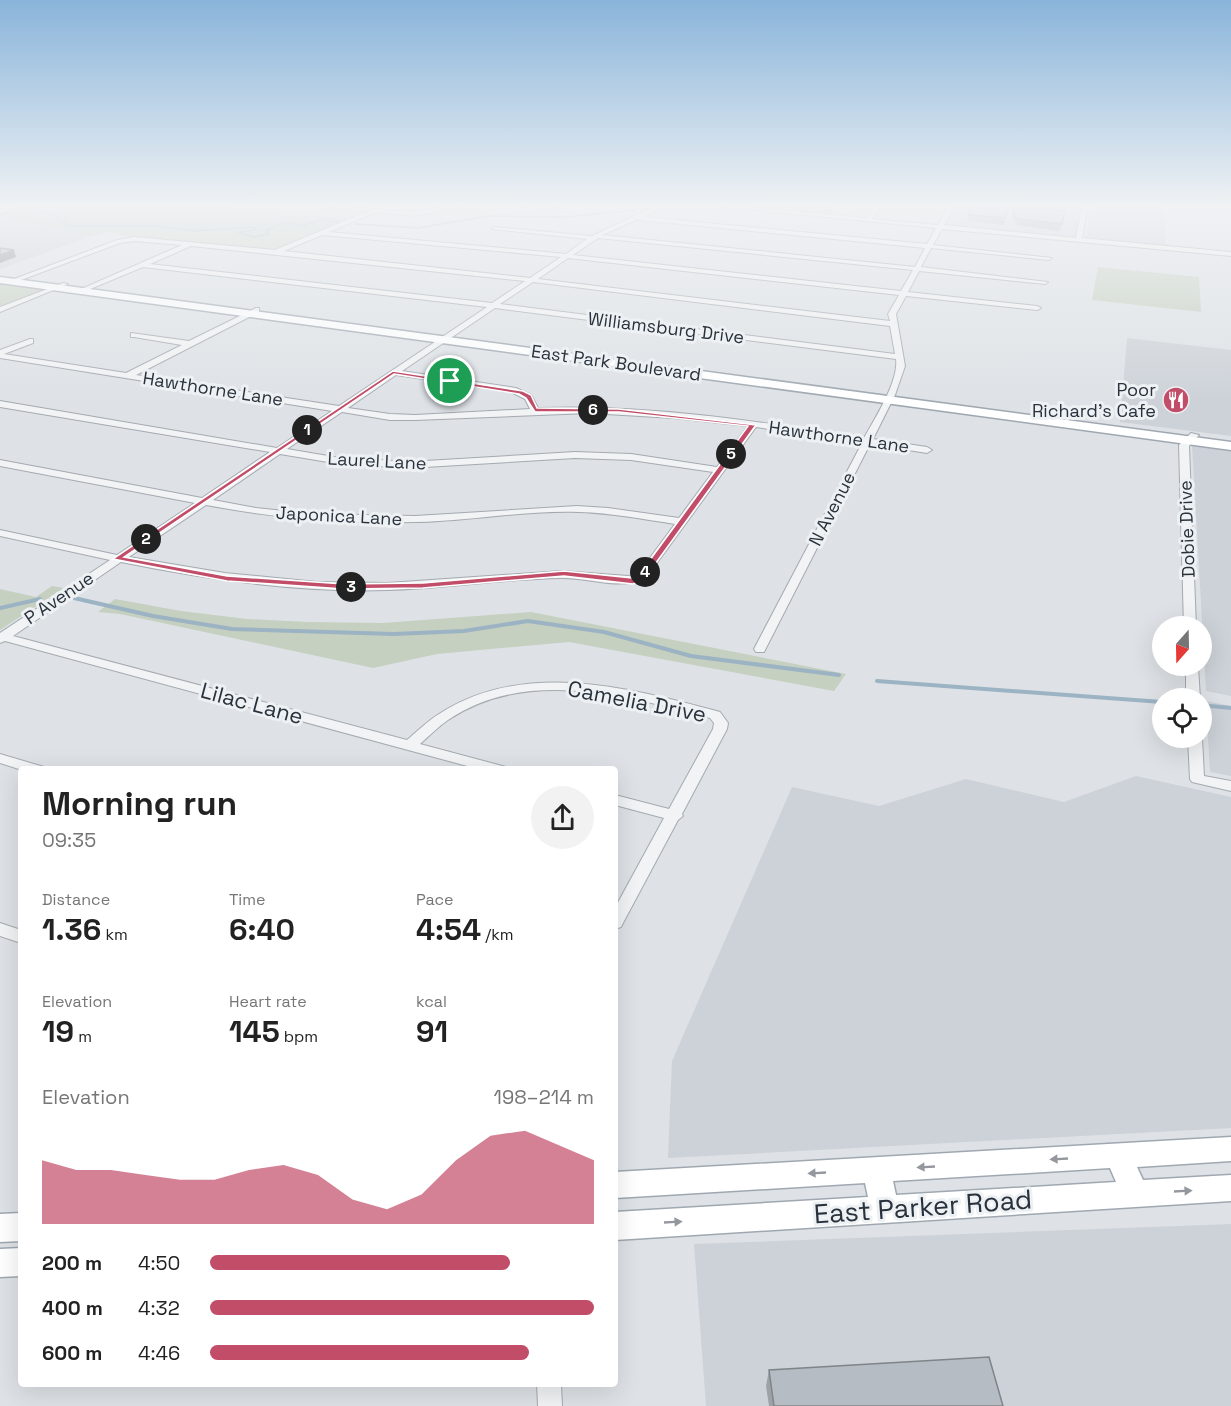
<!DOCTYPE html>
<html lang="en">
<head>
<meta charset="utf-8">
<style>
	:root { --surface:#fff; --page:#f2f2f2; --text:#222; --muted:#767676; --accent:#c24d69 }
	body { margin:0; font-family:"Space Grotesk",sans-serif; background:var(--page); color:var(--text); height:100vh; display:flex; flex-direction:column; font-size:22px; white-space:nowrap }
	* { box-sizing:border-box; margin:0 }
	p { font-size:20px; color:var(--muted) }
	.icon { flex:none; width:33px; height:33px; fill:none; stroke:currentColor; stroke-width:2; stroke-linecap:round; stroke-linejoin:round }
	.map { position:relative; flex:1; overflow:hidden }
	.drawer { position:absolute; left:18px; top:766px; width:600px; height:621px; display:flex; flex-direction:column; background:var(--surface); border-radius:6px; box-shadow:0 6px 24px #0002 }
	.drawer>* { flex:none }
	.needle { width:39px; rotate:200deg }
	.controls { position:absolute; left:1152px; top:616px; display:grid; gap:12px }
	.controls a { display:grid; place-items:center; width:60px; height:60px; border-radius:50%; background:var(--surface); box-shadow:0 6px 24px #0002; font-size:30px }
	.pin { position:absolute; display:grid; place-items:center; width:51px; height:51px; color:#fff; margin:-26px; border:3px solid #fff; border-radius:50%; box-shadow:0 2px 6px #0007 }
	.km { position:absolute; width:30px; height:30px; margin:-15px; border-radius:50%; background:#222; color:#fff; font-size:16px; line-height:30px; text-align:center }
	.round { display:grid; place-items:center; flex:none; width:63px; height:63px; border-radius:32px; background:var(--page) }
	.head { display:flex; align-items:center; justify-content:space-between; height:102px; padding:0 24px }
	h1 { font-size:33px; font-weight:700; line-height:45px }
	.figures { display:grid; grid-template-columns:repeat(3,1fr); gap:9px; height:102px; padding:6px 24px }
	.figures div { display:grid; align-content:center }
	.figures b { font-size:30px; font-weight:700 }
	.figures small { font-size:16px; font-weight:400 }
	.figures p { font-size:16px }
	.chart { height:168px; padding:12px 24px }
	.chart p { display:flex; justify-content:space-between }
	.chart svg { width:100%; height:108px; margin-top:6px; fill:var(--accent); opacity:.7 }
	ul { padding:0 24px; list-style:none; font-size:20px }
	li { display:grid; grid-template-columns:96px 72px 1fr; align-items:center; height:45px }
	li i { height:15px; border-radius:8px; background:var(--accent) }
	.map>svg:first-child { display:block }
	.built { fill:#cdd2d8 }
	.green { fill:#c5d0c0 }
	.lines { fill:none; stroke-linecap:round; stroke-linejoin:round }
	.stream-far1 { stroke:#9cb3c4; stroke-width:1.5 }
	.stream { stroke:#9cb3c4; stroke-width:4 }
	.minor-casing { stroke:#a4aab0; stroke-width:2 }
	.major-casing { stroke:#9fa8b1; stroke-width:3 }
	.minor { fill:#f1f3f5; fill-rule:evenodd }
	.major { fill:#fff; fill-rule:evenodd }
	.wall { fill:#9da2a8 }
	.shaded-wall { fill:#7f8488 }
	.building { fill:#b6bcc3; stroke:#7f8488; stroke-width:1.5 }
	.oneway { fill:#94989e }
	.route { fill:#c24d69; stroke:#fff; stroke-width:1.5; fill-rule:evenodd }
	.labels { text-anchor:middle; stroke-width:6; stroke-linejoin:round; paint-order:stroke }
	.far-street-label { font-size:18px; fill:#29323c; stroke:#eef1f4 }
	.far-poi-label { font-size:18px; fill:#29323c; stroke:#eef1f4; text-anchor:end }
	.street-label { font-size:22px; fill:#29323c; stroke:#eef1f4 }
	.near-street-label { font-size:27px; fill:#29323c; stroke:#eef1f4 }
</style>
</head>
<body>
<div class="map">
<svg width="1231" height="1406" viewBox="0 0 1231 1406">
	<rect width="100%" height="100%" fill="#dee2e6"/>
	<path class="built" d="M954,205h128l-6,32 -133,-12z
		M1092,205h72l2,41 -80,-9z
		M0,216l92,20 -92,33z
		M1127,338l104,12v86l-111,-14z
		M1192,445l39,5v246l-25,-5z
		M1206,701l25,5v70l-21,-4z
		M1136,776l95,21v331l-563,30 4,-97 120,-274 87,19 87,-27 98,23z
		M1231,1224v182h-525l-12,-162z"/>
	<path class="green" d="M27,205h183l142,14 -80,31 -142,-13 -20,-5 -18,4 -92,-20v-2z
		M733,205h106l-9,10 -99,-8z
		M1098,267l101,10 2,35 -109,-12z
		M0,282l46,7 -46,19z
		M52,586l12,2 -64,42v-41l36,8z
		M115,599l66,12 66,8 61,3 75,1 148,-11 315,62 -12,17 -265,-49 -132,12 -64,14 -253,-54 -22,-2z"/>
	<g class="lines">
		<path class="stream-far1" d="M33,205l-1,5 23,4 5,8 13,4h86l36,5 58,-4 4,2 -18,4 15,4 15,-3 -3,-3 18,-9 17,4 19,-6 22,3
			M355,224l63,4 70,-12 77,1 72,-7"/>
		<path class="stream" d="M74,598l79,18 79,13 162,5 70,-3 64,-10 76,11 87,24 148,19
			M0,608l40,-9
			M877,681l285,21
			M1210,706l21,2"/>
		<defs>
			<path id="minor" d="M316,205l98,7 42,-7h15l-57,11 -38,-4 -47,20 237,22 21,-15 -95,-10 3,-2 97,9 65,-31h7l-19,12 282,27 9,-16 -231,-23h24l137,13 10,-13h6l-10,14 66,6 11,-20h6l-11,20 132,13 6,-33h6l-6,33 149,14v4l-289,-27 -9,16 119,13 -3,2 -118,-12 -10,19 127,15 -3,2 -126,-13 -11,21 129,14 4,2 -4,2 -131,-14 -10,18 9,52 -10,29 -22,44 54,8 5,3 -5,3 -57,-9 -106,208h-8l-2,-3 108,-206 -106,-16 -110,151c-26,13 -58,-1 -85,0 -58,1 -115,10 -173,12 -89,3 -179,-10 -267,-28l-108,74 394,104c10,-8 20,-19 32,-26 85,-55 191,-26 281,-2l8,11 -1,6 -45,85 1,2 -5,4 -55,103 -2,4 -6,2v-21l49,-90 -49,-13v-10l54,14 44,-80 1,-6 -4,-5c-83,-22 -184,-51 -262,2 -10,7 -19,16 -28,24l86,23 2,3h-26l-477,-129 -5,2v-10l110,-73 -110,-24v-6l117,25 78,-52 -195,-37v-6l202,38 68,-46 -270,-45v-6l277,47 55,-37 -332,-53v-8l30,-11h3v4l-29,11 122,19 56,-28 -48,-8h-3v-4l58,8 67,-33h3v4l-123,63 203,31 148,-99 -344,-40 -60,25h-4v-2l103,-45 -48,-4 -14,2 -107,40h-4v-2l108,-41 17,-3 141,13 93,-39zM638,219l1,1 286,28 -10,19 -313,-32zM322,235l239,22 -31,21 -246,-27zM598,238l315,32 -12,21 -328,-36zM191,246l334,35 -33,22 -342,-39zM568,258l331,37 -11,19 2,7 -352,-42zM533,282l357,44 5,28 -395,-50zM495,308l401,51c3,22 -21,59 -32,79 -108,-17 -216,-34 -326,-30l-7,-13 -15,-7 -114,-17zM396,375l115,17 14,7 5,10 -115,6 -25,-1 -42,-6zM342,412l48,8h25l174,-7 85,5 74,8 -31,41 -86,-13 -56,-2 -167,10 -74,-5 -47,-8zM280,454l54,9 74,5 167,-10 56,2 82,12 -34,46 -71,-10 -31,-2 -162,10 -102,-2 -57,-6 -43,-8zM206,505c69,13 138,19 209,17 55,-1 110,-12 164,-10 32,1 64,7 96,12l-37,50 -10,2 -66,-5 -174,12 -71,-1 -92,-9 -96,-16z
				M513,205h23l34,5 -3,2z
				M1221,205h10v3l-9,-2z
				M63,283l5,1 -68,28v-5z
				M1191,433l8,2 -10,11 7,181h-12l-5,-182z
				M1186,666h12l2,33h-14z
				M1188,738h14l2,38 27,5v10l-39,-9 -2,-3z
				M0,754l44,13 2,3h-24l-22,-7z
				M0,923l21,7v13l-21,-7z
				M537,1384h24l1,22h-24z"/>
			<path id="major" d="M11,205h13l-24,8v-4z
				M0,277l1231,165v8l-1231,-167z
				M1231,1137v24l-94,6 6,13 88,-5v26l-616,39v-28l253,-15 -3,-14 -250,15v-26zM1110,1168l6,14 -220,13 -3,-14z
				M21,1213v28l-21,1v-28z
				M21,1248v28l-21,1v-28z"/>
		</defs>
		<use href="#minor" class="minor-casing"/>
		<use href="#major" class="major-casing"/>
		<use href="#minor" class="minor"/>
		<use href="#major" class="major"/>
	</g>
	<path class="wall" d="M1010,206l-2,6 -4,13 -37,-4 1,-6z
		M1013,209l15,1 37,1 -5,20 -44,-6 -4,-9z
		M769,1370l234,36h-234l-3,-20z"/>
	<path class="shaded-wall" d="M14,250l2,7 -16,6v-8z"/>
	<path class="building" d="M973,205h33l4,1 -5,12 -37,-3z
		M1030,207l35,4 -3,13 -45,-5 -4,-10 15,1z
		M0,248l14,2 -14,5z
		M989,1357l14,49h-229l-5,-36z"/>
	<defs><path id="oneway-solid" d="M-6-.8H1V-3.2L6.5 0L1 3.2V.8H-6Z" transform="scale(1.5)"/></defs>
	<g class="oneway">
		<use href="#oneway-solid" transform="translate(1059 1159) rotate(177)"/>
		<use href="#oneway-solid" transform="translate(926 1167) rotate(177)"/>
		<use href="#oneway-solid" transform="translate(817 1173) rotate(177)"/>
		<use href="#oneway-solid" transform="translate(1183 1191) rotate(-3)"/>
		<use href="#oneway-solid" transform="translate(673 1222) rotate(-3)"/>
	</g>
	<linearGradient id="sky" x2="0" y2="1"><stop stop-color="#89b4da"/><stop offset="0.51" stop-color="#f0f2f4"/><stop offset="1" stop-color="#f0f2f4" stop-opacity="0"/></linearGradient>
	<rect width="1231" height="402" fill="url(#sky)"/>
	<path class="route" d="M393,371l130,20 8,4 6,13 82,1 137,16 -111,153 -12,6 -69,-8 -141,12 -79,1 -117,-8 -114,-22zM394,374l125,20 7,4 9,14h84l129,14 -109,149 -7,3 -68,-7 -141,12 -79,1 -117,-8 -103,-19z"/>
	<defs>
		<symbol id="restaurant-disc" viewBox="-11 -11 22 22"><circle r="9.5" fill="#c24d69" stroke="#eef1f4"/><path d="M-5-6h1v4h1v-4h1v4h1v-4h1v5L-1.5 .5V6h-2V.5L-5-1ZM5-6V6H3V1.5H1.5Q1.5-4 5-6Z" fill="#fff"/></symbol>
	</defs>
	<g fill-rule="evenodd">
		<use href="#restaurant-disc" x="1161" y="385" width="30" height="30"/>
	</g>
	<g class="labels">
		<g class="far-street-label">
			<text transform="translate(666 328) rotate(7)" y="6">Williamsburg Drive</text>
			<text transform="translate(616 363) rotate(8)" y="6">East Park Boulevard</text>
			<text transform="translate(213 389) rotate(9)" y="6">Hawthorne Lane</text>
			<text transform="translate(839 437) rotate(8)" y="6">Hawthorne Lane</text>
			<text transform="translate(377 461) rotate(3)" y="6">Laurel Lane</text>
			<text transform="translate(832 509) rotate(-63)" y="6">N Avenue</text>
			<text transform="translate(339 516) rotate(3)" y="6">Japonica Lane</text>
			<text transform="translate(1187 529) rotate(-92)" y="6">Dobie Drive</text>
			<text transform="translate(59 598) rotate(-34)" y="6">P Avenue</text>
		</g>
		<g class="far-poi-label">
			<text x="1156" y="396">Poor<tspan x="1156" dy="21">Richard's Cafe</tspan></text>
		</g>
		<g class="street-label">
			<text transform="translate(637 701) rotate(11)" y="8">Camelia Drive</text>
			<text transform="translate(252 703) rotate(15)" y="8">Lilac Lane</text>
		</g>
		<g class="near-street-label">
			<text transform="translate(923 1207) rotate(-4)" y="9">East Parker Road</text>
		</g>
	</g>
</svg>
<div class="controls">
<a><svg class="needle" viewBox="-14 -14 28 28"><path d="M0-13l5 13h-10z" fill="#e53935"/><path d="M0 13l5-13h-10z" fill="#767676"/></svg></a>
<a><svg class="icon" aria-label="locate" viewBox="0 0 24 24"><circle cx="12" cy="12" r="6"/><path d="M12 2v4M12 18v4M2 12h4M18 12h4"/></svg></a>
</div>
<div class="pin" style="left:450px;top:381px;background:#1e9e55"><svg class="icon" aria-label="arrive" viewBox="0 0 24 24"><path d="M6 21V4h12l-3 4 3 4H6"/></svg></div>
<b class="km" style="left:307px;top:430px">1</b>
<b class="km" style="left:146px;top:539px">2</b>
<b class="km" style="left:351px;top:587px">3</b>
<b class="km" style="left:645px;top:572px">4</b>
<b class="km" style="left:731px;top:454px">5</b>
<b class="km" style="left:593px;top:410px">6</b>
<section class="drawer">
<div class="head"><div><h1>Morning run</h1><p>09:35</p></div><a class="round"><svg class="icon" aria-label="share" viewBox="0 0 24 24"><path d="M12 15V3M7 8l5-5 5 5M5 13v7h14v-7"/></svg></a></div>
<div class="figures">
<div><p>Distance</p><b>1.36<small> km</small></b></div>
<div><p>Time</p><b>6:40</b></div>
<div><p>Pace</p><b>4:54<small> /km</small></b></div>
</div>
<div class="figures">
<div><p>Elevation</p><b>19<small> m</small></b></div>
<div><p>Heart rate</p><b>145<small> bpm</small></b></div>
<div><p>kcal</p><b>91</b></div>
</div>
<div class="chart"><p><span>Elevation</span>198–214 m</p>
<svg viewBox="0 0 160 44" preserveAspectRatio="none"><path d="M0 44V18L10 22L20 22L30 24L40 26L50 26L60 22L70 20L80 24L90 34L100 38L110 32L120 18L130 8L140 6L150 12L160 18V44z"/></svg>
</div>
<ul>
<li><b>200 m</b>4:50<i style="width:78%"></i></li>
<li><b>400 m</b>4:32<i style="width:100%"></i></li>
<li><b>600 m</b>4:46<i style="width:83%"></i></li>
</ul>
</section>
</div>
</body>
</html>
